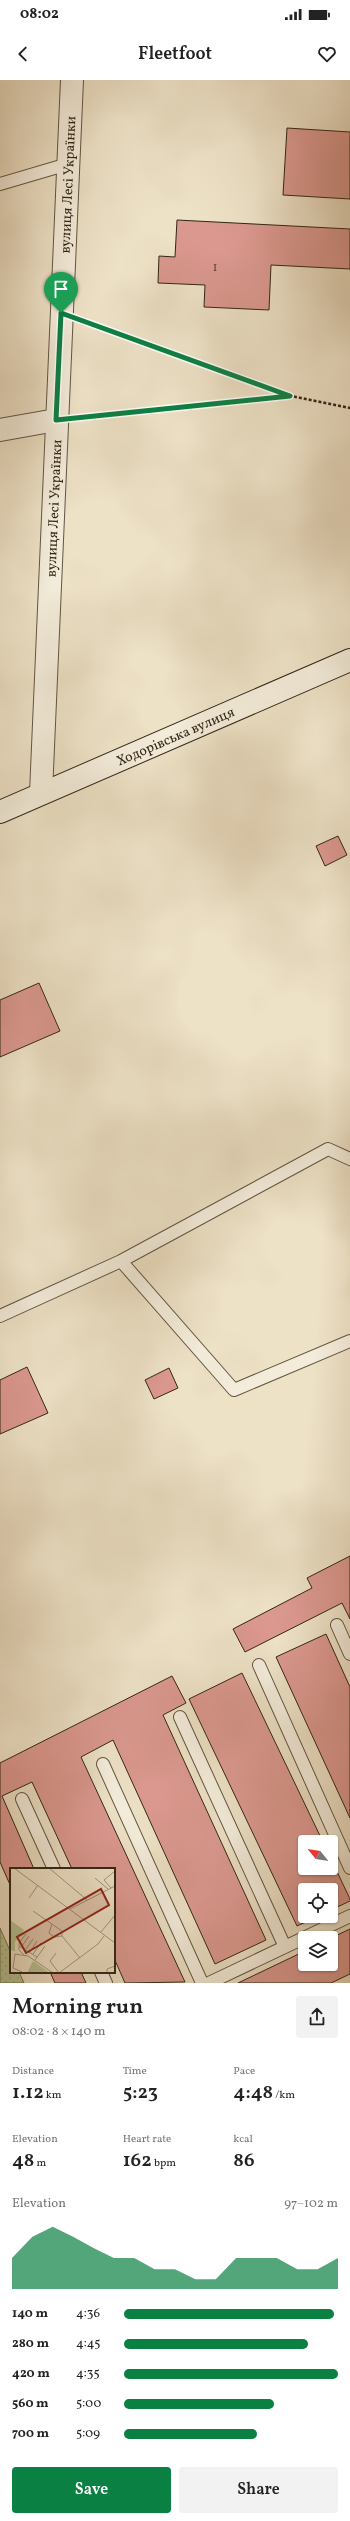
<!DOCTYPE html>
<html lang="en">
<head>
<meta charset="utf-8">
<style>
	:root { --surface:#fff; --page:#f2f2f2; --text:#222; --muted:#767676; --accent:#0b8043 }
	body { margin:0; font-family:Vollkorn,serif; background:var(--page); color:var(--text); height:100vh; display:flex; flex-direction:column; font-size:15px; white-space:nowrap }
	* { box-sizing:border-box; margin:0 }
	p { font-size:13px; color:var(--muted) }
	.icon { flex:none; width:22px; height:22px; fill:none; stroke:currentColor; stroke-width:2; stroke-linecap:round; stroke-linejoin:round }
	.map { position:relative; height:1903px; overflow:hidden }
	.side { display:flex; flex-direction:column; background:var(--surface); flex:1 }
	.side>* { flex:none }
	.needle { width:26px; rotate:300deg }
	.fabs { position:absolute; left:298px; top:1755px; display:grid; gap:8px }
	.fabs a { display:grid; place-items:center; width:40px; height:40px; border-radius:4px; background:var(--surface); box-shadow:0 1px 3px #0004; font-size:20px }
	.pin { position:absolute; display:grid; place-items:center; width:34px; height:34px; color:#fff; margin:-41px -17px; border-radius:50% 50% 50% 0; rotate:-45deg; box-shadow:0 0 4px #0007 }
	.pin .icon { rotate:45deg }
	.round { display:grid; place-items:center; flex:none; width:42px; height:42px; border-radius:4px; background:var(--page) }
	.head { display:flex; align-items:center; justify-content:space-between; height:68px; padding:0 12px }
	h1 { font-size:22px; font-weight:600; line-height:30px }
	.figures { display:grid; grid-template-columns:repeat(3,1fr); gap:6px; height:68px; padding:4px 12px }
	.figures div { display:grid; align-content:center }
	.figures b { font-size:20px; font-weight:600 }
	.figures small { font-size:11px; font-weight:400 }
	.figures p { font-size:11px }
	.chart { height:112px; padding:8px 12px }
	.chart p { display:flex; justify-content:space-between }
	.chart svg { width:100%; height:72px; margin-top:4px; fill:var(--accent); opacity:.7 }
	.button { display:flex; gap:8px; margin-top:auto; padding:8px 12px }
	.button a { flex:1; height:46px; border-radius:4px; background:var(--accent); color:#fff; font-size:16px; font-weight:600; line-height:46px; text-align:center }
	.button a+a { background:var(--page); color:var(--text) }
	ul { padding:0 12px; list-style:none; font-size:13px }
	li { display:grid; grid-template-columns:64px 48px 1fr; align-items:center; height:30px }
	li i { height:10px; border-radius:5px; background:var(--accent) }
	.status { display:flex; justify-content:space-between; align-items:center; height:28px; padding:0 20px; background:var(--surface); direction:ltr }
	.status svg { height:11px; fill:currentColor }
	header { display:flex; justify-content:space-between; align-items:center; height:52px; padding:0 12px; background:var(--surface); font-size:18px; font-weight:600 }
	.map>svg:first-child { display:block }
	.grass { fill:url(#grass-dots); stroke:#747456 }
	.building { fill:#db988f; stroke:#322617 }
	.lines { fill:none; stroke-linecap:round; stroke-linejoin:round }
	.service-casing { stroke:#615543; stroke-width:14 }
	.minor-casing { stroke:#615543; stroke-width:24 }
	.tertiary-casing { stroke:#615543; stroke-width:24 }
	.secondary-casing { stroke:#322617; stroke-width:24 }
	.path { stroke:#322617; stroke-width:2.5; stroke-dasharray:3 2; stroke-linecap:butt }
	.service { stroke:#f3ecda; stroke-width:12 }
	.minor { stroke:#f3ecda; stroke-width:22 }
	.tertiary { stroke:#f3ecda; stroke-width:22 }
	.secondary { stroke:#f3ecda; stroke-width:22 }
	.route-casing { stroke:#fff; stroke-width:8 }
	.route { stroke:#0b8043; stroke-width:5 }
	.labels { text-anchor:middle; stroke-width:3; stroke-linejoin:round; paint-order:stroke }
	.number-label { font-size:12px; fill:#5c4235 }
	.street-label { font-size:14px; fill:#322617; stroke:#f3ecda }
	.inset-road { fill:none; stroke:#a29680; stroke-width:1 }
	.view { fill:#8f2418; fill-opacity:0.15; stroke:#8f2418; stroke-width:2 }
	.inset-edge { fill:none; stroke:#322617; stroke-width:2 }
</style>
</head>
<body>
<div class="status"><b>08:02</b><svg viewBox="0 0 49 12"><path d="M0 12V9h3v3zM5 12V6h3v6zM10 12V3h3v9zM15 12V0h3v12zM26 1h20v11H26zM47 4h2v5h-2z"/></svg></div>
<header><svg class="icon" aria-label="back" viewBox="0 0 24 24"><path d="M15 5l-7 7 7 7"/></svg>Fleetfoot<svg class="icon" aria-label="heart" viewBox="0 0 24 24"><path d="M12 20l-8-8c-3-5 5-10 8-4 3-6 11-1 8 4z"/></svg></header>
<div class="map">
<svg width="350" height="1903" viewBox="0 0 350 1903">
	<defs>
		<pattern id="grass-dots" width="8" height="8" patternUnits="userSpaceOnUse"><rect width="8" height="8" fill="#b7c396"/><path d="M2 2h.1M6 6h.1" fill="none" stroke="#9ea781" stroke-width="1.8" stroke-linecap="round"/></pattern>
	</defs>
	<rect width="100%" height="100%" fill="#ede1c6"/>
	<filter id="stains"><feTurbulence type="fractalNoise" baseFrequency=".005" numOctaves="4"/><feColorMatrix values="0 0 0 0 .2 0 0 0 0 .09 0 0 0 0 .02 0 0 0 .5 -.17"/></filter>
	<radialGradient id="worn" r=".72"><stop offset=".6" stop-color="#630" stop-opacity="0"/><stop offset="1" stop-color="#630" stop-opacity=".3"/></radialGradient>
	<path class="grass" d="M0,1848l11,25v19h8l5,11h-24z"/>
	<path class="building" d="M287,48l63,4v67l-67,-4z
		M177,140l173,9v40l-79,-4 -2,45 -65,-3 1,-22 -47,-2 1,-27 16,1z
		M338,756l9,19 -22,11 -9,-20z
		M39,903l21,48 -60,26v-57z
		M27,1287l21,46 -48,21v-54z
		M169,1288l9,20 -24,11 -9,-19z
		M350,1476v63l-8,-16 -97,49 -12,-23 79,-41 -5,-10z
		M326,1554l24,53v131l-74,-161z
		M242,1593l81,169h-18v26h26v-9l19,40v2l-19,9v-20h-26v26h14l-22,10 -108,-227z
		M172,1596l14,27 -23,12 103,225 -51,24 -102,-224 -32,17 104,225 -60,1 -11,-25v-89h-42l-40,-87 -30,14 32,73h-23v18l-11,-25v-99z
		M350,1849v45l-19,9h-93l67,-32v13h26v-26z
		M50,1892h31l5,11h-31z"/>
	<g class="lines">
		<defs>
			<path id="service" d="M0,104l68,-20
				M121,1181l113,129 116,-49
				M0,1236l121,-55 207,-112 22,10
				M337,1545l13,29
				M259,1585l91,203
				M180,1637l105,230
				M103,1684l99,219
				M22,1719l32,70
				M101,1892l5,11
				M209,1903l141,-67"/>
			<path id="minor" d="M0,350l56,-10"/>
			<g id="tertiary">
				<path id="s1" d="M41,713l31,-713"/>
			</g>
			<g id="secondary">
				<path id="s2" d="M0,732l350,-152"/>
			</g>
		</defs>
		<use href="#service" class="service-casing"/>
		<use href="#minor" class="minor-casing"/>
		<use href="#tertiary" class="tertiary-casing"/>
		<use href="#secondary" class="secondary-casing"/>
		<path class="path" d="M87,242l204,74 59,12
			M82,337l206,-21"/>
		<use href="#service" class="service"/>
		<use href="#minor" class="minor"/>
		<use href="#tertiary" class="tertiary"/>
		<use href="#secondary" class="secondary"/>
	</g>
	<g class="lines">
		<defs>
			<path id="route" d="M61,233l229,83 -234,24z"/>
		</defs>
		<use href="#route" class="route-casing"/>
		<use href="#route" class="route"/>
	</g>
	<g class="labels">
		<g class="number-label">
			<text x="215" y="191">1</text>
		</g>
		<g class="street-label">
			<text dy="5" stroke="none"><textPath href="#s1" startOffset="609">вулиця Лесі Українки</textPath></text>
			<text dy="5" stroke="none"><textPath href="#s1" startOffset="285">вулиця Лесі Українки</textPath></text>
			<text dy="5" stroke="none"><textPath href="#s2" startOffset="191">Ходорівська вулиця</textPath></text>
		</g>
	</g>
	<g transform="translate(10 1788)">
		<rect width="105" height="105" fill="#ede1c6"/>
		<path d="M0,52l14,10 -9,12v9l-5,-1zM23,93l17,12h-23z" fill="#b7c396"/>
		<path class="inset-road" d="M4,0l101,75M39,0l38,32M85,10l13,11M101,20l-7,-8 11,-9M19,30l9,-13M60,41l45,-23M23,43l29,20v5l18,22M42,56l-3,9 5,4 8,-1M91,64l14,-17M9,78l18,11M12,78l7,-10M16,81l7,-10M20,84l7,-11M46,85l-6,8 9,12M23,86l8,-11M14,87l-5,-5v-7l7,-9M25,92l10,-14M12,104l-9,-4 2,-14 13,2 25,17M49,105l39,-29 6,-8M97,105v-4l8,-3"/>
		<path class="view" d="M91,21l8,16 -83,48 -9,-16z"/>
		<rect width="105" height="105" class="inset-edge"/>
	</g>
	<rect width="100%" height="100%" filter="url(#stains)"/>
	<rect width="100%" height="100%" fill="url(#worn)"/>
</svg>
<div class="fabs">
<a><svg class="needle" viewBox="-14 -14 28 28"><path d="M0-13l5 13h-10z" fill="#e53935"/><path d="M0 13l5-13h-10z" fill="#767676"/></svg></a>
<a><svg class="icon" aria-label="locate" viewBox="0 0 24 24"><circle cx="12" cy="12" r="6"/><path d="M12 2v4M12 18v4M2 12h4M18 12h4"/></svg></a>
<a><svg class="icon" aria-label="layers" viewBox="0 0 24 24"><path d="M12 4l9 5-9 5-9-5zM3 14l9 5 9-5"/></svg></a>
</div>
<div class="pin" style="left:61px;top:233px;background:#1e9e55"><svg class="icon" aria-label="arrive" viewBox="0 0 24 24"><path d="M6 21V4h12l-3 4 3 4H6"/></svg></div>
</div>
<section class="side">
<div class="head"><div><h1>Morning run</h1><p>08:02 · 8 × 140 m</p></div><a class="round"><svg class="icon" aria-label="share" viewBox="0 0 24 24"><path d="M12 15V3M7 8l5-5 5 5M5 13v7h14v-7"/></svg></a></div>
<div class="figures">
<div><p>Distance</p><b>1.12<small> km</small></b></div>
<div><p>Time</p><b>5:23</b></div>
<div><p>Pace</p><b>4:48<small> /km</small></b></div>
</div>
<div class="figures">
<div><p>Elevation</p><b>48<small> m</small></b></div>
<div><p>Heart rate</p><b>162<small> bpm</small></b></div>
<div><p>kcal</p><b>86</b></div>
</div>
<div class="chart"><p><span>Elevation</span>97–102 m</p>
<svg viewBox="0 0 160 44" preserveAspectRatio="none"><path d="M0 44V25L10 12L20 6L30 12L40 19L50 25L60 25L70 32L80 32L90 38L100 38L110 25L120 25L130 25L140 32L150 32L160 25V44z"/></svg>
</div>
<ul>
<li><b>140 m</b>4:36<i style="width:98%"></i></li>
<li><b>280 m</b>4:45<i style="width:86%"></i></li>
<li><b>420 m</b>4:35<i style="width:100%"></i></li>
<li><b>560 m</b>5:00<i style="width:70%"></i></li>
<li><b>700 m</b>5:09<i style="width:62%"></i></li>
</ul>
<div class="button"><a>Save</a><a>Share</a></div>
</section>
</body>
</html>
